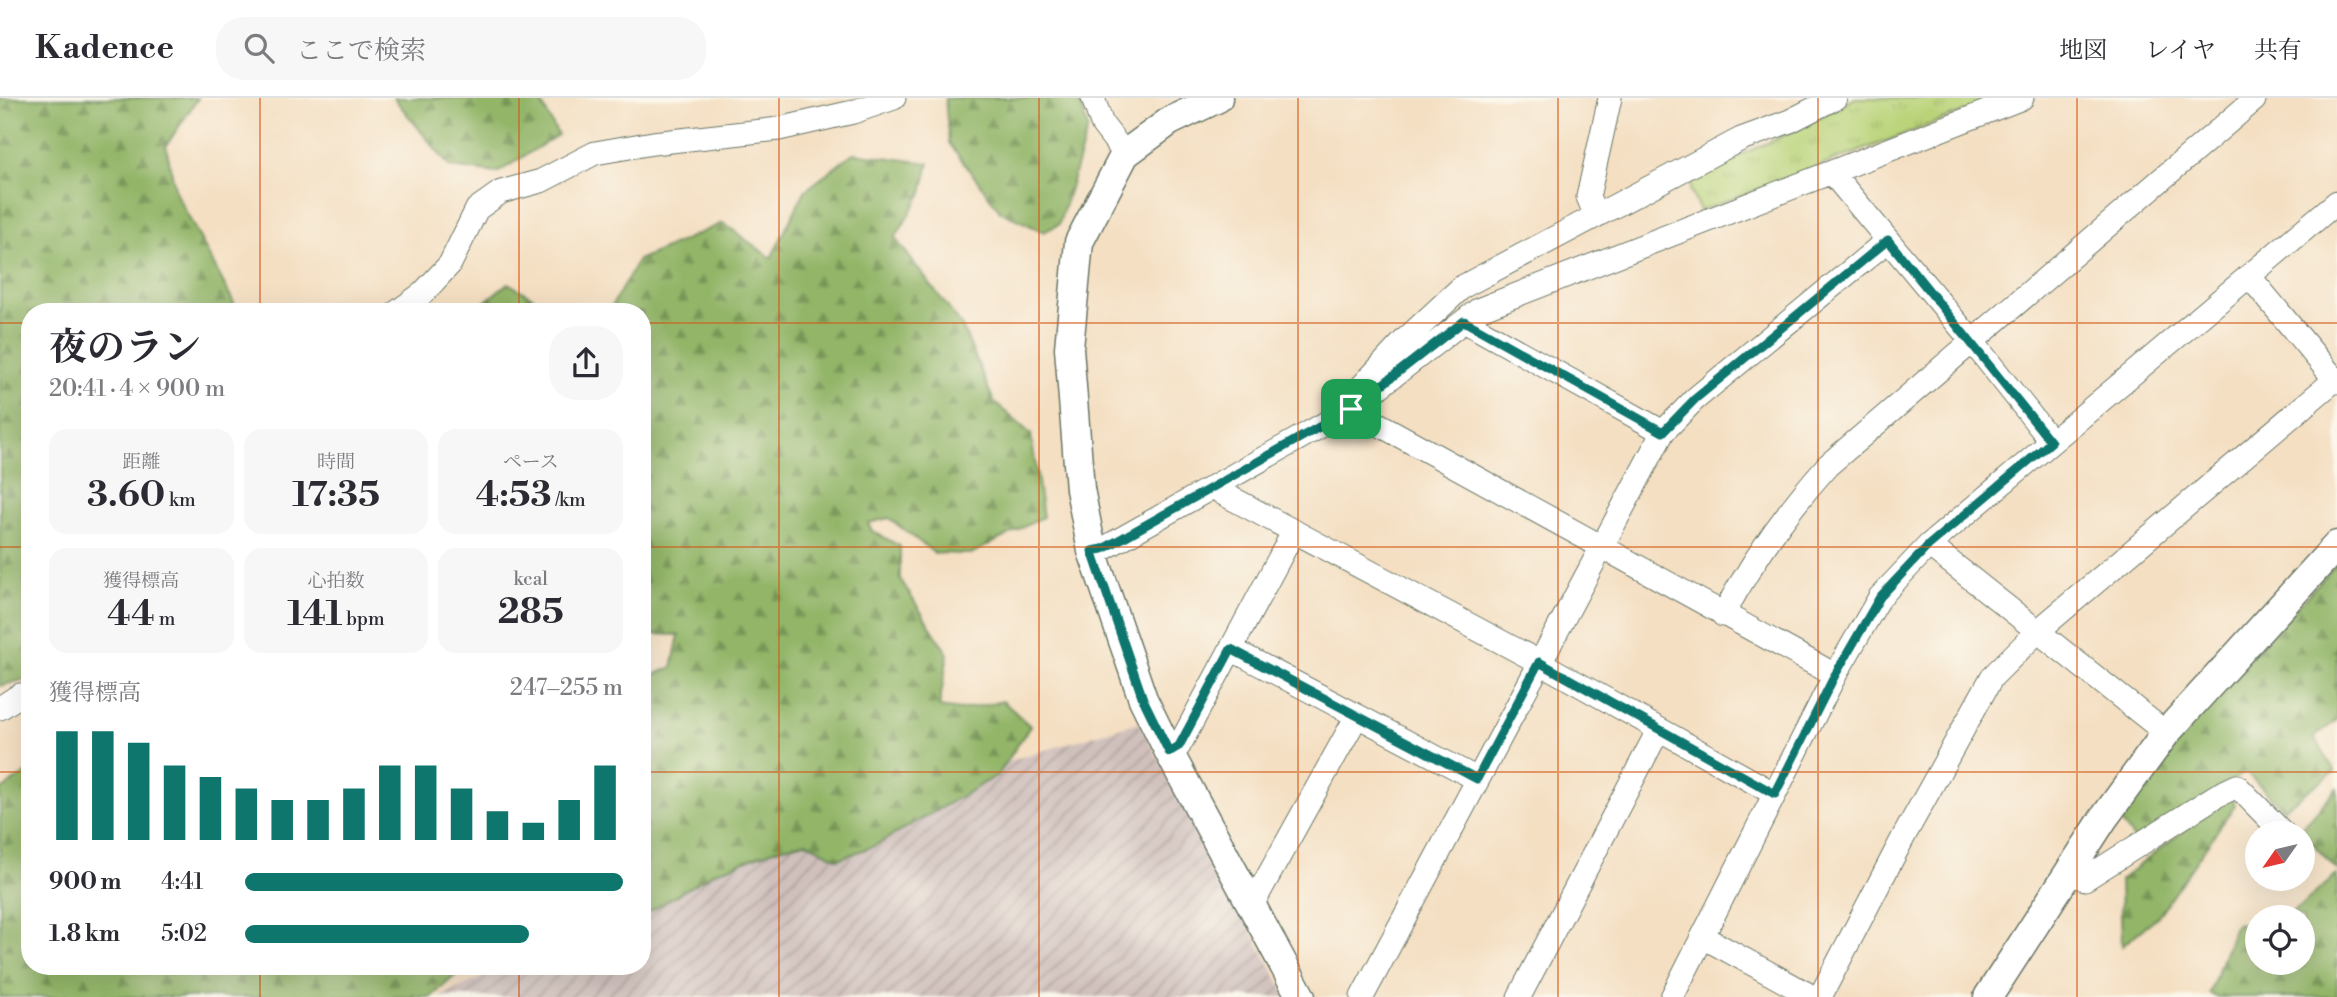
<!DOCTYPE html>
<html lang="ja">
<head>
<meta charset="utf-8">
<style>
	:root { --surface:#fff; --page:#f7f7f7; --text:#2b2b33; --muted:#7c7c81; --line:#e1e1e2; --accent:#0f766e }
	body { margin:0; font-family:"Libre Bodoni","Noto Serif JP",serif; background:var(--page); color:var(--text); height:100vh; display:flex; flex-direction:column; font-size:26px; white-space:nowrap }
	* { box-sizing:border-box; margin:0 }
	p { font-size:23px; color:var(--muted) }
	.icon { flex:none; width:38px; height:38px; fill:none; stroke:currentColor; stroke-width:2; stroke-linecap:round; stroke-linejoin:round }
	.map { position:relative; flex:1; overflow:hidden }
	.details { position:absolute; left:21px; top:205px; width:630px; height:672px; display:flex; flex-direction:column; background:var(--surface); border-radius:28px; box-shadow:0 7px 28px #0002 }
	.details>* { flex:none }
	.needle { width:46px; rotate:236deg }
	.tools { position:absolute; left:2245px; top:723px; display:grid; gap:14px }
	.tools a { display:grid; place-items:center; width:70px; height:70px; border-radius:50%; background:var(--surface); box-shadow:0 7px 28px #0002; font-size:35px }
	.pin { position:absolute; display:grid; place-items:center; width:60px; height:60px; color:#fff; margin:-30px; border-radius:14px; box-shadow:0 4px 10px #0006 }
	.round { display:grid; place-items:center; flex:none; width:74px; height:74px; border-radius:28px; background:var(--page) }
	.summary { display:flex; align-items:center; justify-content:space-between; height:119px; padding:0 28px }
	h1 { font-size:38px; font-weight:700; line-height:52px }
	.stats { display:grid; grid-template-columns:repeat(3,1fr); gap:10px; height:119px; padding:7px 28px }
	.stats div { display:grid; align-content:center; border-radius:18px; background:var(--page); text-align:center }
	.stats b { font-size:35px; font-weight:700 }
	.stats small { font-size:19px; font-weight:400 }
	.stats p { font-size:19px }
	.chart { height:196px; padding:14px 28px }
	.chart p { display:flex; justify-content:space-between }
	.chart svg { width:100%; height:126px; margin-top:7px; stroke:var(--accent); stroke-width:6 }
	ul { padding:0 28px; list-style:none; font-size:23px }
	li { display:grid; grid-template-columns:112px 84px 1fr; align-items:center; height:52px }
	li i { height:18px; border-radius:9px; background:var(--accent) }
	header { display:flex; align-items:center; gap:42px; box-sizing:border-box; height:98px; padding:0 35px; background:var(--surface); border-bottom:2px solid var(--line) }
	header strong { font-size:33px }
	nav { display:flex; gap:38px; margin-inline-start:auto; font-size:24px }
	.search { width:490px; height:63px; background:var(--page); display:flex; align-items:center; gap:18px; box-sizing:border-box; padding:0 24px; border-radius:28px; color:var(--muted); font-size:26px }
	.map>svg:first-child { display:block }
	.industrial { fill:url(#industrial-furrows) }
	.grass { fill:url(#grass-tufts); stroke:#6c8856; stroke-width:2 }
	.forest { fill:url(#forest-firs); stroke:#58794e; stroke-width:2 }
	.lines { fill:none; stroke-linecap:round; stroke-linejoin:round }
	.minor-casing { stroke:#6a7666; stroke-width:25 }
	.tertiary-casing { stroke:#6a7666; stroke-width:31 }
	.minor { stroke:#fff; stroke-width:23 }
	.tertiary { stroke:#fff; stroke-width:28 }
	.route-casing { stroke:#fff; stroke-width:14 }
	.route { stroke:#0f766e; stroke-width:9 }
	.grid { fill:none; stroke:#d45610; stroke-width:2; stroke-opacity:0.55 }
</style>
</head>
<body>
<header>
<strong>Kadence</strong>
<div class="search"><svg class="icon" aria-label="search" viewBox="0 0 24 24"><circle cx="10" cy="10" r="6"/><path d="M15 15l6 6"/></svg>ここで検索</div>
<nav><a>地図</a><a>レイヤ</a><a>共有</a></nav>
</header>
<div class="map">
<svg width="2337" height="899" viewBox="0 0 2337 899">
	<defs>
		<pattern id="industrial-furrows" width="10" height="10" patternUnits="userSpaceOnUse" patternTransform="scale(1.75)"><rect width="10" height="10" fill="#d0c0bc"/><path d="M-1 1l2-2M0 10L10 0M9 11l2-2" fill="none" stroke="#a89d9a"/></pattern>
		<pattern id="grass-tufts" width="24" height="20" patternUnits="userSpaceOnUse" patternTransform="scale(1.75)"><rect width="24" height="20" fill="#b9d378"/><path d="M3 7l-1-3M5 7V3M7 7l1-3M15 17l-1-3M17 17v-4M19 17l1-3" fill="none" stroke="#9fb668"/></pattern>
		<pattern id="forest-firs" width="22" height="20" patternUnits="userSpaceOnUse" patternTransform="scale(1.75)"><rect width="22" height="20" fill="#92b568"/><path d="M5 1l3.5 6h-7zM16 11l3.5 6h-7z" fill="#779456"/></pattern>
	</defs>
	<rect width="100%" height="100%" fill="#fbf7ec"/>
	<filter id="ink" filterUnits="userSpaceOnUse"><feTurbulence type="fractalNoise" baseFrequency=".0143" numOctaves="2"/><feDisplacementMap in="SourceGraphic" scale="14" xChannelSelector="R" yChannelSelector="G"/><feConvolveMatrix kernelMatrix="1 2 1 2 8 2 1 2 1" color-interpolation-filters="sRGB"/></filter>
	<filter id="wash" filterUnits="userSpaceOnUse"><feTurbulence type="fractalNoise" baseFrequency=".00686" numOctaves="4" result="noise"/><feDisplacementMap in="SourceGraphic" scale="28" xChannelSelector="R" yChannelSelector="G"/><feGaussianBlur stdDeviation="1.57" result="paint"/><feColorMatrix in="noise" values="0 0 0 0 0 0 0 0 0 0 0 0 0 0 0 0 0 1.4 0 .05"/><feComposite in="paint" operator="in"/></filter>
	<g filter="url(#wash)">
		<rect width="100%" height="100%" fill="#f4dfc2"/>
		<path class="industrial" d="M1139,624l148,275h-848l69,-31h134v-61l111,-50 229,-86z"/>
		<path class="grass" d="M1855,0h146l-301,113 -10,-21 3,-14 101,-45z"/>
		<path class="forest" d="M0,0h198l-32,48 10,47 58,110 -1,9h-203v366l-30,8z
			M394,0h145l19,37 -61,38 -47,-6z
			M945,0h134l9,30 -29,96 -15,8 -43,-20 -52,-69z
			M853,55l76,10 -7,30 -27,45 67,88 32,76 37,32 12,83 -72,37 -37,-1 -45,-35 -21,5 4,8 28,15v33l48,75 -9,53 21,3 43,-9 27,25 -32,49 -124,71 -36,13 -32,-17 -27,6 -64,24 -73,44v-236l30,-13 7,-32 -37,-1v-322l-33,-1 29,-51 85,-37 48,35 34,-67z
			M508,185l49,28h-84z
			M2337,465v157l-23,17 21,34 -52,38 -37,-37 -110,70 -15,-20 23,-50z
			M30,672v196h436l-35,31h-431v-206z
			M2337,690v82l-37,-40z
			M2230,697l5,10 -77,111 -36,30 -2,-66z
			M2337,777v122h-120l-8,-3 27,-71 21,3 1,36h45v-45h-16z"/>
	</g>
	<g filter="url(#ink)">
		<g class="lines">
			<defs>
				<path id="minor" d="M1093,0l9,26 23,30
					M1835,0l-45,23 -49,18 -279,148 -58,54 -55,59 2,9 484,266
					M1832,75l140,168 79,100
					M1596,118l-8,-19 22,-99
					M2249,178l88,106
					M397,214l26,-19 27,-29 27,-55 24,-17 40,-11 54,-28 58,-10 126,-14 74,-17 41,-14
					M1464,223l199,111
					M1216,387l6,8 317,169 236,132
					M1929,447l237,188
					M1092,453l11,-2 248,-140 127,-99 544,-212
					M1723,517c29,-54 63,-103 104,-149l427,-366
					M1231,551l246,130
					M0,610l20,-13 10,-1
					M1169,654l10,-6 115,-215
					M2068,775l17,6 131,-83 21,-10 46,47
					M1251,805l5,-5 101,-182
					M1703,839l110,60
					M1362,899l301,-565 32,-33 193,-159
					M1519,899l140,-268
					M1672,899l163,-322 45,-78 49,-52 408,-343
					M1820,899l85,-163 87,-157 46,-46 299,-253"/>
				<path id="tertiary" d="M1218,0l-48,23 -45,33 -46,88 -10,106 11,141 12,62 51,148 26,53 132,245
					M1988,899l116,-179 62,-85 171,-188"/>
			</defs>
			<use href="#minor" class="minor-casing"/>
			<use href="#tertiary" class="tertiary-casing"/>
			<use href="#minor" class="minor"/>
			<use href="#tertiary" class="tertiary"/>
		</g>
	</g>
	<g class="lines" filter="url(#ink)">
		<defs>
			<path id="route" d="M1888,142l163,202 -122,103 -49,52 -45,78 -60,119 -236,-132 -62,117 -246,-130 -52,97 -10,6 -26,-53 -51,-148 11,-2 248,-140 113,-88 199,111 32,-33z"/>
		</defs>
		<use href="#route" class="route-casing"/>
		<use href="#route" class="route"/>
	</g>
	<path class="grid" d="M260,0v214M519,0v214M779,0v899M1039,0v899M1298,0v899M1558,0v899M1818,0v899M2077,0v899M0,225h30M642,225h1695M0,449h30M642,449h1695M0,674h30M642,674h1695M260,868v31M519,868v31"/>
</svg>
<div class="tools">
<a><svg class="needle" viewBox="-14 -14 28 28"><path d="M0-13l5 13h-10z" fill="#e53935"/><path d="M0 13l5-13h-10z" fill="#7c7c81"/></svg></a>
<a><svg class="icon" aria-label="locate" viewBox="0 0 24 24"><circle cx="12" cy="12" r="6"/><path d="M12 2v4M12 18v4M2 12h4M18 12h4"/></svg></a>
</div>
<div class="pin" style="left:1351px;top:311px;background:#1e9e55"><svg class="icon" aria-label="arrive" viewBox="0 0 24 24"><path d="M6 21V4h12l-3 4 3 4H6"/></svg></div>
<section class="details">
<div class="summary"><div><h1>夜のラン</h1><p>20:41 · 4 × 900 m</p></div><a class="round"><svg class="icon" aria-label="share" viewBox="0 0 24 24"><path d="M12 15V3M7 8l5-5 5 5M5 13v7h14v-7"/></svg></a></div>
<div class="stats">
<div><p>距離</p><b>3.60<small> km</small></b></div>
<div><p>時間</p><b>17:35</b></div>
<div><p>ペース</p><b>4:53<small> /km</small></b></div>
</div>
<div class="stats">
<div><p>獲得標高</p><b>44<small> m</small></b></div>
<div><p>心拍数</p><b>141<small> bpm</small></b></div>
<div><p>kcal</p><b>285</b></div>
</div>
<div class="chart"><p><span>獲得標高</span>247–255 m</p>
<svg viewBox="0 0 160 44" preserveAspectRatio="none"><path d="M5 44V6M15 44V6M25 44V10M35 44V18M45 44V22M55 44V26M65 44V30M75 44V30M85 44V26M95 44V18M105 44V18M115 44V26M125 44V34M135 44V38M145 44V30M155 44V18"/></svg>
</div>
<ul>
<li><b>900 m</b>4:41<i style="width:100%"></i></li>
<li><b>1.8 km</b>5:02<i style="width:75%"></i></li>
</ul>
</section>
</div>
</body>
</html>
